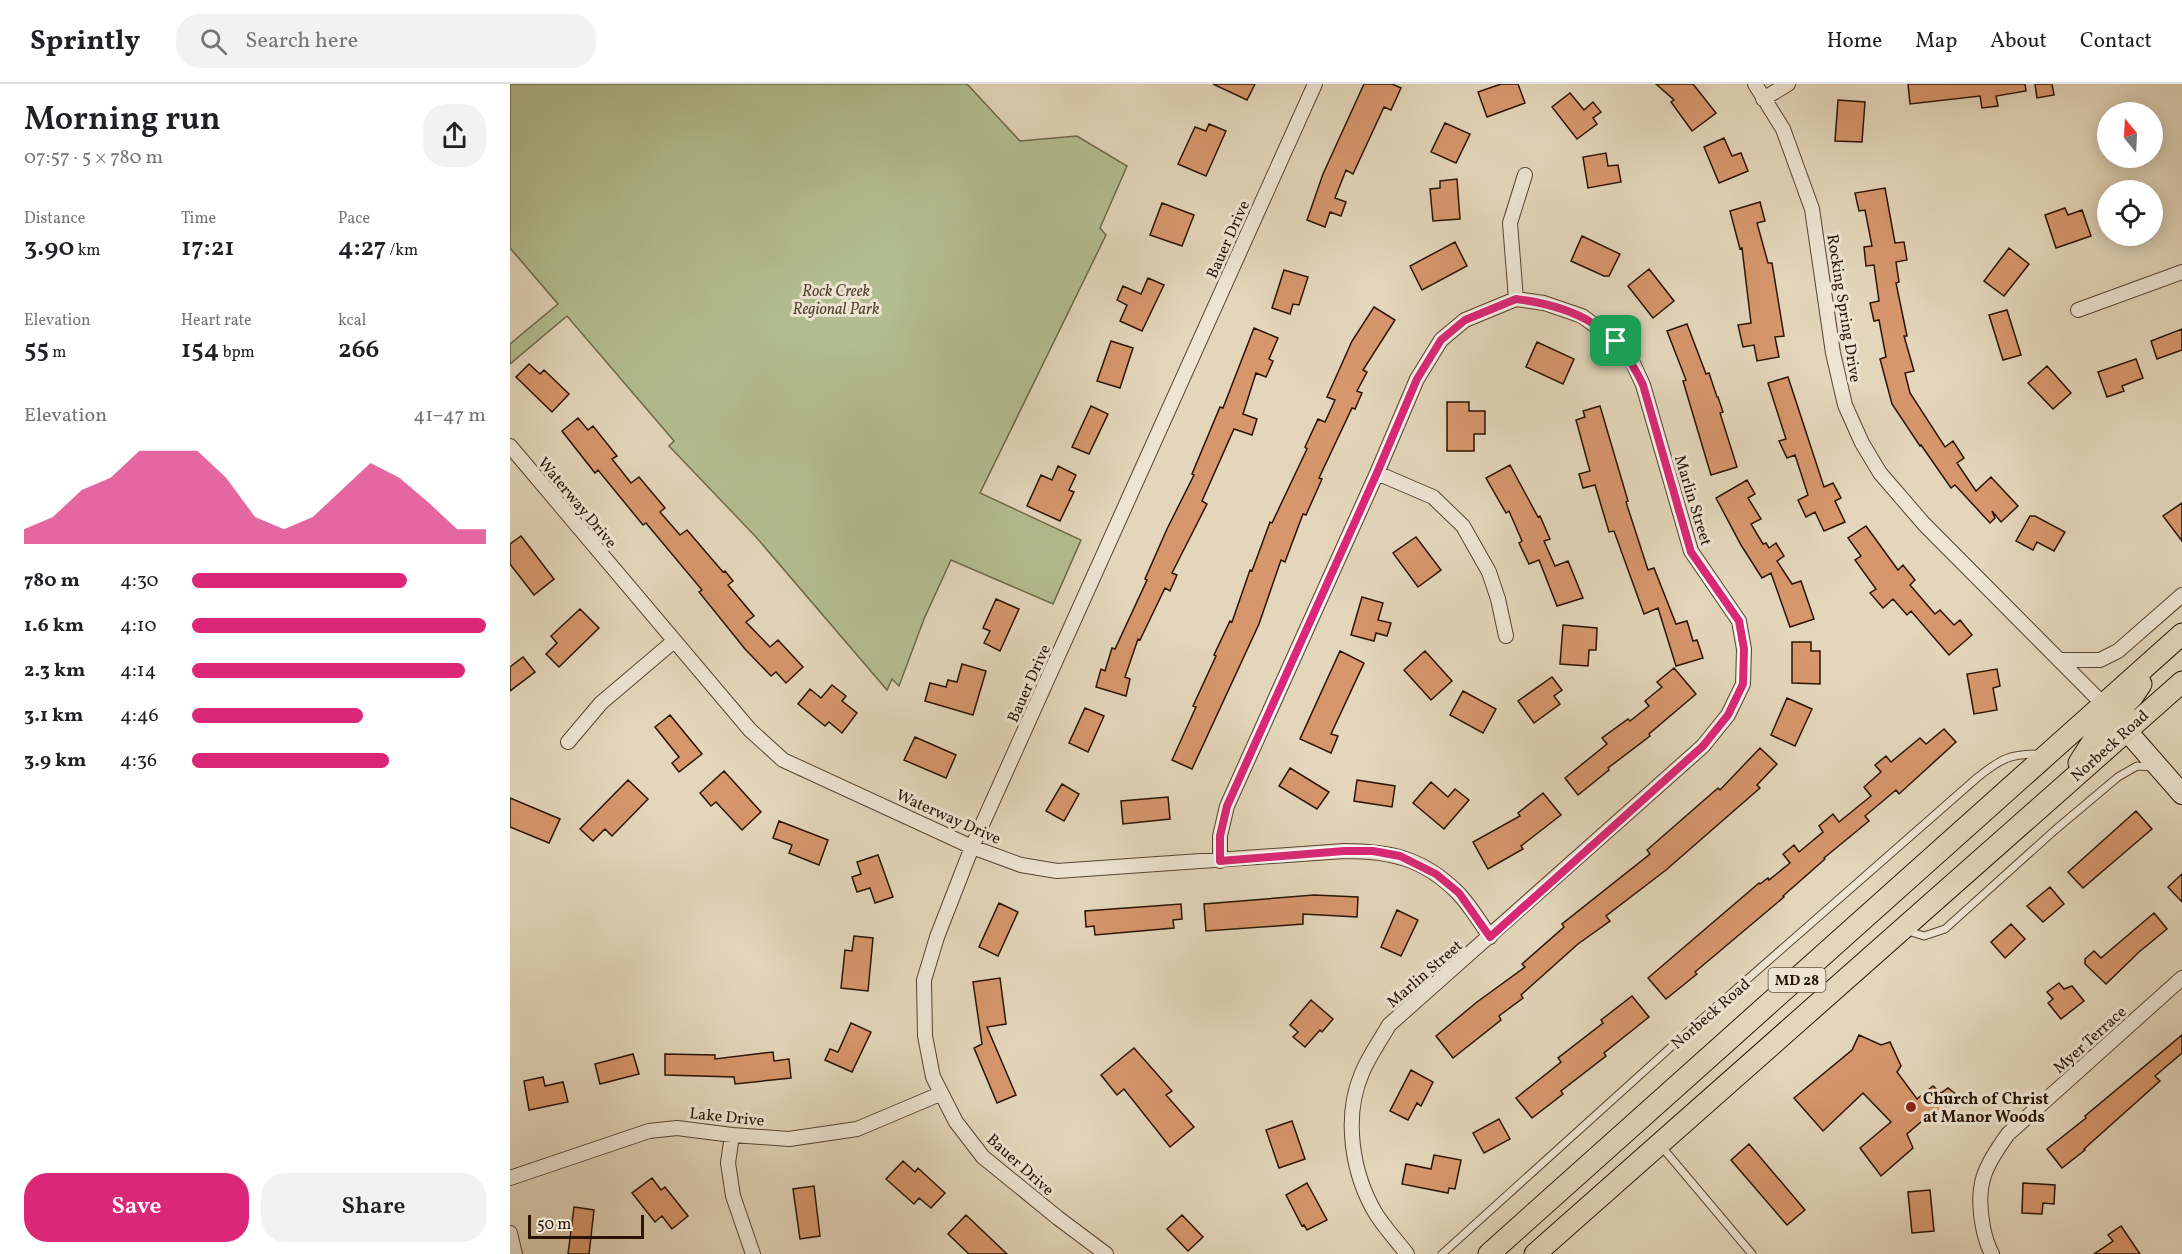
<!DOCTYPE html>
<html lang="en">
<head>
<meta charset="utf-8">
<style>
	:root { --surface:#fff; --page:#f2f2f2; --text:#202124; --muted:#757577; --line:#e0e0e0; --accent:#db2777 }
	body { margin:0; font-family:Vollkorn,serif; background:var(--page); color:var(--text); height:100vh; display:flex; flex-direction:column; font-size:22px; white-space:nowrap }
	* { box-sizing:border-box; margin:0 }
	p { font-size:20px; color:var(--muted) }
	.icon { flex:none; width:33px; height:33px; fill:none; stroke:currentColor; stroke-width:2; stroke-linecap:round; stroke-linejoin:round }
	.map { position:relative; flex:1; overflow:hidden }
	.drawer { display:flex; flex-direction:column; background:var(--surface); width:510px }
	.drawer>* { flex:none }
	.needle { width:39px; rotate:342deg }
	.fabs { position:absolute; left:1587px; top:18px; display:grid; gap:12px }
	.fabs a { display:grid; place-items:center; width:66px; height:66px; border-radius:50%; background:var(--surface); box-shadow:0 3px 15px #0003; font-size:30px }
	.scale { position:absolute; left:18px; bottom:15px; width:116px; box-sizing:border-box; padding-left:6px; border:3px solid #2b1406; border-top:0; font-size:16px; line-height:21px; white-space:nowrap; color:#2b1406; -webkit-text-stroke:4px #ede4d2; paint-order:stroke }
	.pin { position:absolute; display:grid; place-items:center; width:51px; height:51px; color:#fff; margin:-26px; border-radius:12px; box-shadow:0 3px 9px #0006 }
	.round { display:grid; place-items:center; flex:none; width:63px; height:63px; border-radius:24px; background:var(--page) }
	.overview { display:flex; align-items:center; justify-content:space-between; height:102px; padding:0 24px }
	h1 { font-size:33px; font-weight:600; line-height:45px }
	.stats { display:grid; grid-template-columns:repeat(3,1fr); gap:9px; height:102px; padding:6px 24px }
	.stats div { display:grid; align-content:center }
	.stats b { font-size:26px; font-weight:600 }
	.stats small { font-size:16px; font-weight:400 }
	.stats p { font-size:16px }
	.chart { height:168px; padding:12px 24px }
	.chart p { display:flex; justify-content:space-between }
	.chart svg { width:100%; height:108px; margin-top:6px; fill:var(--accent); opacity:.7 }
	.button { display:flex; gap:12px; margin-top:auto; padding:12px 24px }
	.button a { flex:1; height:69px; border-radius:24px; background:var(--accent); color:#fff; font-size:24px; font-weight:600; line-height:69px; text-align:center }
	.button a+a { background:var(--page); color:var(--text) }
	ul { padding:0 24px; list-style:none; font-size:20px }
	li { display:grid; grid-template-columns:96px 72px 1fr; align-items:center; height:45px }
	li i { height:15px; border-radius:8px; background:var(--accent) }
	header { display:flex; align-items:center; gap:36px; box-sizing:border-box; height:84px; padding:0 30px; background:var(--surface); border-bottom:2px solid var(--line) }
	header strong { font-size:28px }
	nav { display:flex; gap:33px; margin-inline-start:auto; font-size:21px }
	.search { width:420px; height:54px; background:var(--page); display:flex; align-items:center; gap:15px; box-sizing:border-box; padding:0 21px; border-radius:24px; color:var(--muted); font-size:22px }
	main { display:flex; flex:1; min-height:0 }
	.map>svg:first-child { display:block }
	.green { fill:#b3be90; stroke:#6f694b; stroke-width:1.5 }
	.building { fill:#d7966c; stroke:#2b1406; stroke-width:1.5 }
	.lines { fill:none; stroke-linecap:round; stroke-linejoin:round }
	.lane-casing { stroke:#594433; stroke-width:9 }
	.street-casing { stroke:#594433; stroke-width:16 }
	.secondary-casing { stroke:#2b1406; stroke-width:22 }
	.primary-casing { stroke:#2b1406; stroke-width:23 }
	.lane { stroke:#ede4d2; stroke-width:7 }
	.street { stroke:#ede4d2; stroke-width:14 }
	.secondary { stroke:#ede4d2; stroke-width:20 }
	.primary { stroke:#e3d6ba; stroke-width:21 }
	.route-casing { stroke:#fff; stroke-width:12 }
	.route { stroke:#db2777; stroke-width:8 }
	.poi-dot { fill:#8f2418; stroke:#ede4d2; stroke-width:2 }
	.labels { text-anchor:middle; stroke-width:6; stroke-linejoin:round; paint-order:stroke }
	.shield { fill:#ede4d2; stroke:#655243; stroke-width:1.5 }
	.shield-label { font-size:15px; font-weight:bold; fill:#2b1406 }
	.street-label { font-size:16px; fill:#2b1406; stroke:#ede4d2 }
	.park-label { font-size:16px; font-style:italic; fill:#54472f; stroke:#ede4d2 }
	.poi-label { font-size:16px; font-weight:bold; fill:#2b1406; stroke:#ede4d2; text-anchor:start }
</style>
</head>
<body>
<header>
<strong>Sprintly</strong>
<div class="search"><svg class="icon" aria-label="search" viewBox="0 0 24 24"><circle cx="10" cy="10" r="6"/><path d="M15 15l6 6"/></svg>Search here</div>
<nav><a>Home</a><a>Map</a><a>About</a><a>Contact</a></nav>
</header>
<main>
<section class="drawer">
<div class="overview"><div><h1>Morning run</h1><p>07:57 · 5 × 780 m</p></div><a class="round"><svg class="icon" aria-label="share" viewBox="0 0 24 24"><path d="M12 15V3M7 8l5-5 5 5M5 13v7h14v-7"/></svg></a></div>
<div class="stats">
<div><p>Distance</p><b>3.90<small> km</small></b></div>
<div><p>Time</p><b>17:21</b></div>
<div><p>Pace</p><b>4:27<small> /km</small></b></div>
</div>
<div class="stats">
<div><p>Elevation</p><b>55<small> m</small></b></div>
<div><p>Heart rate</p><b>154<small> bpm</small></b></div>
<div><p>kcal</p><b>266</b></div>
</div>
<div class="chart"><p><span>Elevation</span>41–47 m</p>
<svg viewBox="0 0 160 44" preserveAspectRatio="none"><path d="M0 44V38L10 33L20 22L30 17L40 6L50 6L60 6L70 17L80 33L90 38L100 33L110 22L120 11L130 17L140 27L150 38L160 38V44z"/></svg>
</div>
<ul>
<li><b>780 m</b>4:30<i style="width:73%"></i></li>
<li><b>1.6 km</b>4:10<i style="width:100%"></i></li>
<li><b>2.3 km</b>4:14<i style="width:93%"></i></li>
<li><b>3.1 km</b>4:46<i style="width:58%"></i></li>
<li><b>3.9 km</b>4:36<i style="width:67%"></i></li>
</ul>
<div class="button"><a>Save</a><a>Share</a></div>
</section>
<div class="map">
<svg width="1672" height="1170" viewBox="0 0 1672 1170">
	<rect width="100%" height="100%" fill="#e3d6ba"/>
	<filter id="stains"><feTurbulence type="fractalNoise" baseFrequency=".00333" numOctaves="4"/><feColorMatrix values="0 0 0 0 .2 0 0 0 0 .09 0 0 0 0 .02 0 0 0 .5 -.17"/></filter>
	<radialGradient id="worn" r=".72"><stop offset=".6" stop-color="#630" stop-opacity="0"/><stop offset="1" stop-color="#630" stop-opacity=".3"/></radialGradient>
	<path class="green" d="M0,0h457l53,57 57,-5 50,30 -27,62 6,7 -126,258 101,47 -28,64 -102,-44 -27,59 -25,67 -7,-7 -5,11 -131,-153 -87,-91 5,-5 -107,-125 -57,48v-20l48,-40 -48,-56z"/>
	<path class="building" d="M703,0h42l-8,16z
		M854,0h28l9,4 -10,22 -7,-3 -31,67 -7,-4 -11,28 11,4 -5,14 -11,-4 -5,15 -18,-7 16,-46z
		M991,0h17l7,19 -38,14 -9,-25z
		M1146,0h37l23,29 -24,18 -21,-29 3,-2z
		M1398,0h117l1,7 -30,5 2,10 -16,2 -2,-12 -70,8z
		M1525,0h17l2,11 -17,3z
		M1060,9l14,17 9,-8 8,10 -8,6 4,6 -20,15 -25,-32z
		M1328,16l27,2 -3,40 -27,-1z
		M935,39l25,11 -14,29 -25,-11z
		M699,40l17,7 -20,45 -28,-12 17,-37 11,4z
		M1214,54l8,18 9,-3 7,18 -29,12 -15,-36z
		M1096,69l2,13 10,-1 3,17 -33,6 -5,-31z
		M947,95l3,40 -27,2 -3,-32 10,-1v-7z
		M1375,104l10,55 9,-1 3,18 -11,2 3,20 -3,1 11,53h-3l10,35 -9,2 5,20 35,54 8,-6 11,17 -7,5 19,28 15,-14 27,29 -17,16 -9,-11 3,7 -5,5 -35,-38 -4,3 -30,-43 -1,1 -28,-42 -12,-45 6,-2 -7,-37 -5,1 -4,-18 9,-2 -5,-36 -8,1 -2,-19 8,-1 -7,-36 -6,1 -4,-18z
		M1250,118l5,19 -8,2 11,40h4l12,73 -9,1 4,20 -22,4 -3,-16 -11,2 -5,-22 13,-2 -9,-75 -2,1 -10,-38z
		M652,119l32,12 -12,31 -32,-11z
		M1555,124l3,7 14,-5 9,26 -35,12 -11,-33z
		M1072,152l38,18 -11,22h-5l-33,-15z
		M945,158l12,24 -45,24 -12,-24z
		M1499,164l20,16 -25,32 -20,-15z
		M1139,185l25,32 -21,17 -25,-32z
		M774,186l24,7 -9,28 -6,-1 -3,10 -18,-6z
		M638,194l16,7 -22,46 -22,-10 7,-16 -10,-5 6,-14 18,8z
		M864,223l21,13 -32,50 4,2 -10,19 5,2 -7,16 -3,-1 -33,70 3,1 -16,36 -3,-1 -18,48 -4,-2 -22,64 -67,145 -20,-9 24,-53 -3,-1 23,-50 -2,-1 16,-34 2,1 18,-52 2,1 18,-49 2,1 35,-74 -2,-2 13,-28 7,3 10,-22 -8,-3 25,-56z
		M1497,226l14,45 -18,5 -14,-45z
		M1177,240l19,50 3,-1 8,24h1l5,15 -3,1 17,54 -26,8 -28,-94 3,-1 -19,-49z
		M744,244l24,10 -9,21 4,2 -7,16 -10,-4 -13,41 14,5 -5,16 -18,-6 -32,72 5,3 -35,69 5,2 -7,16 -5,-3 -25,52 -2,-1 -13,38 5,2 -4,17 -30,-9 5,-18 4,2 7,-23 3,1 32,-69 -2,-1 22,-50 27,-54 -2,-1 28,-67 3,1z
		M1672,245v21l-25,9 -6,-18z
		M601,257l22,7 -13,40 -23,-7z
		M1027,258l37,17 -11,25 -37,-17z
		M1626,275l7,19 -21,8 2,5 -17,6 -9,-25z
		M19,280l11,10 4,-4 25,24 -17,18 -36,-35z
		M1537,282l24,27 -18,16 -25,-26z
		M1278,293l36,110 9,-4 8,15 -6,3 10,21 -21,9 -9,-19 -9,5 -8,-17 10,-5 -13,-40 -8,3 -8,-17 7,-2 -18,-56z
		M937,318h22v9h16v23h-11v17h-27z
		M581,322l17,8 -19,40 -17,-7z
		M1090,322l28,95 -2,1 22,68 6,-2 22,56 11,-3 6,20 4,-1 6,18 -27,8 -18,-58 -14,6 -30,-83 -5,1 -14,-47 -12,3 -4,-14 11,-3 -14,-51 9,-3 -2,-6z
		M68,334l10,12 5,-4 24,30 -5,3 19,24 8,-6 26,31 -5,4 20,23 7,-5 36,42 2,-1 8,10 -5,4 26,31 -8,6 24,25 8,-7 25,27 -17,16 -10,-11 -5,4 -26,-27 -46,-57 3,-2 -56,-67 -3,2 -45,-55 -3,3 -33,-42z
		M1000,381l28,52 2,-1 10,23 -6,2 11,25 13,-5 15,37 -26,8 -18,-46 -10,4 -10,-21 3,-2 -13,-30 -3,2 -20,-35z
		M548,382l18,9 -7,15 5,2 -14,29 -33,-15 14,-31 11,5z
		M1237,396l8,14 -7,4 13,21 -10,5 12,20 3,-1 3,5 7,-5 8,13 -7,5 15,23 9,-3 13,38 -24,8 -19,-54 -9,5 -21,-33 -25,-47z
		M1672,419v38l-19,-25z
		M1520,432h5l30,16 -11,19 -17,-9 -4,8 -17,-9z
		M1356,442l32,44 5,-5 12,15 -5,5 25,29 5,-4 14,15 6,-5 12,15 -23,20 -38,-44 -4,4 -14,-16 -10,9 -13,-15 6,-4 -21,-29 6,-4 -13,-18z
		M11,452l33,43 -20,16 -24,-31v-20z
		M906,453l25,33 -23,17 -25,-34z
		M852,513l21,6 -5,17 13,3 -4,13 -11,-3 -2,8 -23,-6z
		M486,515l23,10 -19,42 -16,-8 6,-12 -7,-3z
		M70,525l19,19 -40,39 -13,-13 11,-11 -6,-7z
		M1053,541l34,3 -1,22h-7l-1,16 -28,-2z
		M1282,558h19v9h9v33l-28,-1z
		M830,567l24,12 -33,71 7,2 -7,17 -31,-14z
		M915,567l27,30 -21,19 -27,-30z
		M13,573l12,15 -25,19v-24z
		M452,580l24,7 -13,44 -48,-14 5,-18 16,4 2,-7 9,2z
		M1164,584l22,26 -47,40 1,2 -42,32 1,2 -31,25 -13,-17 42,-34 -5,-6 26,-19 2,2 19,-15 -4,-5 17,-14 -5,-5z
		M1487,585l3,17 -7,2 4,22 -23,4 -7,-40z
		M1042,593l10,13 -8,6 6,8 -26,19 -16,-22z
		M322,601l14,11 -4,5 15,12 -15,20 -13,-11 -4,4 -27,-22 12,-15 11,9z
		M953,607l33,18 -13,24 -33,-18z
		M1277,614l25,11 -17,37 -24,-11z
		M575,624l19,8 -16,36 -19,-9z
		M160,631l32,39 -23,18 -7,-9 7,-6 -24,-30z
		M1434,645l12,13 -57,52 -3,-4 -31,26 4,5 -45,37 1,1 -42,37 1,1 -89,75 2,2 -31,25 -18,-21 111,-95 1,1 8,-6 1,2 21,-17 -7,-9 11,-9 5,7 24,-20 -4,-6 14,-12 6,8 32,-26 -7,-9 17,-15 -6,-7 11,-9 5,6 29,-24 6,6z
		M405,653l41,18 -10,23 -42,-18z
		M1250,664l17,16 -20,21 3,3 -94,82 -60,46 4,5 -32,23 -57,51 2,3 -24,18 2,4 -48,38 -17,-22 41,-34 48,-35 -3,-3 42,-37 -2,-3 88,-70 -3,-4 71,-62 2,2z
		M780,684l39,24 -12,17 -38,-23z
		M214,687l37,41 -19,18 -26,-28 -5,4 -11,-13z
		M118,696l20,19 -36,37 -7,-7 -12,12 -13,-12z
		M847,696l38,6 -3,21 -38,-6z
		M921,698l17,15 7,-8 14,11 -25,29 -31,-26z
		M552,700l17,10 -15,27 -18,-10z
		M1033,709l18,22 -40,31 2,3 -35,20 -15,-27 47,-26 -2,-3z
		M658,713l2,22 -47,5 -2,-23z
		M0,714l50,21 -11,24 -39,-16z
		M1626,727l16,18 -69,59 -15,-16z
		M269,737l49,19 -9,25 -30,-12 3,-8 -19,-7z
		M368,771l15,42 -18,6 -5,-15 -13,4 -5,-15 9,-3 -4,-12z
		M1672,790v28l-14,-15z
		M1540,803l14,17 -21,18 -16,-16z
		M804,811l44,2 -1,20 -54,-3v10l-97,7 -2,-27z
		M489,819l19,9 -20,44 -19,-9z
		M671,820l1,15 -9,1 1,8 -79,7 -1,-9 -8,1 -1,-16z
		M887,826l21,10 -17,36 -20,-9z
		M1644,829l13,16 -28,23 -33,32 -21,-20v-5l9,-8 7,7z
		M1501,840l14,15 -20,19 -14,-16z
		M344,852l19,2 -5,53 -27,-3 4,-38 7,1z
		M490,894l6,46 -19,3 29,68 -19,8 -23,-55 8,-4 -9,-62z
		M1549,899l5,6 8,-3 12,15 -23,18 -13,-16 5,-4 -6,-7z
		M1122,912l17,21 -45,36 2,3 -45,35 2,3 -31,24 -16,-20 45,-36 -3,-4 45,-35 -2,-3z
		M801,916l22,19 -11,13 -2,-2 -15,17 -12,-10 5,-5 -8,-7z
		M341,939l20,9 -19,40 -27,-12 5,-11 8,3z
		M1349,951l22,10 9,-3 11,24 -4,6 20,27 16,-13 8,7 7,-5 9,7 -24,24 -4,-4 -22,19 6,14 -32,28 -21,-28 31,-26 -28,-29 -40,38 -29,-33 58,-48z
		M1672,951v18l-27,23 5,5 -76,68 1,1 -23,18 -15,-19 39,-31 -1,-2z
		M624,964l38,43 -6,4 28,32 -24,20 -46,-58 -7,6 -16,-20z
		M263,968l1,9 15,-2 2,19 -56,6 -1,-7 -69,-2v-21l50,1v4z
		M123,970l6,20 -39,10 -5,-20z
		M901,986l22,12 -12,24 -4,-3 -9,17 -18,-9z
		M33,993l2,9 18,-4 5,20 -39,8 -5,-29z
		M989,1035l11,20 -26,14 -11,-20z
		M782,1037l13,38 -26,9 -13,-38z
		M1239,1060l56,66 -18,15 -56,-65z
		M924,1071l27,5 -6,29 -6,-1 -1,5 -46,-9 4,-20 25,5z
		M393,1077l12,11 3,-4 27,25 -14,15 -12,-10 -5,6 -28,-25z
		M142,1094l9,12 4,-3 23,29 -16,13 -10,-13 -7,6 -23,-29z
		M797,1099l20,37 -20,10 -3,-5 -2,1 -16,-31z
		M1513,1099l32,2 -1,19 -11,-1 -1,11 -20,-1z
		M304,1102l6,50 -20,3 -7,-50z
		M1420,1106l4,41 -22,2 -4,-41z
		M64,1123l20,3 -5,44h-21z
		M456,1131l41,39h-38l-21,-20z
		M672,1131l21,22 -15,14 -21,-22z
		M1611,1142l19,28h-46l19,-13 -5,-6z"/>
	<g class="lines">
		<defs>
			<path id="lane" d="M1398,847l16,5 21,-7 110,-99 63,-53 19,-11 16,1
				M1151,1062l91,108
				M932,1170l260,-235 276,-242c24,-19 32,-23 62,-23"/>
			<path id="street" d="M1245,0l28,45 29,80 21,144 12,52 17,38 18,30 44,51 179,180
				M1253,15l25,-15
				M1006,215l-6,-76 15,-48
				M1568,226l104,-38
				M0,362l240,284 33,30 189,87 49,18 36,6 287,-20c46,0 79,7 113,41 13,13 23,30 33,45
				M867,389l56,24 30,29 26,46 9,27 8,37
				M1549,576h41l18,-9 64,-56
				M58,658l33,-39 73,-62
				M710,777v-25l7,-30 150,-333 40,-94 24,-39 24,-20 51,-21 28,4 38,13 34,25 16,20 11,24 48,166 48,70 5,28 -1,35 -15,31 -25,31 -314,279c-9,16 -20,31 -27,48 -19,44 -10,101 14,141 9,14 21,27 31,40
				M222,1051l-4,28 5,33 20,58
				M0,1094l139,-47 28,-3 55,7 57,4 68,-10 83,-35
				M0,1149l5,21
				M596,1170l-48,-36 -75,-61 -27,-35 -23,-45 -8,-41 -1,-56 13,-43 35,-90 343,-763
				M1482,1170c-5,-9 -7,-17 -9,-27 -8,-42 1,-60 25,-93l174,-156"/>
			<path id="secondary" d="M1616,646l56,64"/>
			<path id="primary" d="M1616,646l-3,-24 10,-10 8,-12
				M1569,679l16,-25 10,-10 -2,-24
				M979,1170l693,-620
				M1025,1170l647,-572"/>
		</defs>
		<use href="#lane" class="lane-casing"/>
		<use href="#street" class="street-casing"/>
		<use href="#secondary" class="secondary-casing"/>
		<use href="#primary" class="primary-casing"/>
		<use href="#lane" class="lane"/>
		<use href="#street" class="street"/>
		<use href="#secondary" class="secondary"/>
		<use href="#primary" class="primary"/>
	</g>
	<g class="lines">
		<defs>
			<path id="route" d="M1006,215c62,8 100,28 127,86l48,167 48,69 5,28 -1,35 -15,31 -25,31 -213,191 -31,-44 -23,-19 -36,-18 -27,-5h-29l-124,10v-25l7,-30 150,-333 40,-94 24,-39 24,-20z"/>
		</defs>
		<use href="#route" class="route-casing"/>
		<use href="#route" class="route"/>
	</g>
	<circle class="poi-dot" cx="1401" cy="1023" r="6"/>
	<g class="labels">
		<rect class="shield" x="1258.5" y="884" width="57" height="24" rx="4.5"/>
		<g class="shield-label">
			<text x="1287" y="901">MD 28</text>
		</g>
		<g class="street-label">
			<text transform="translate(717 155) rotate(-66)" y="6">Bauer Drive</text>
			<text transform="translate(1335 224) rotate(81)" y="6">Rocking Spring Drive</text>
			<text transform="translate(1184 416) rotate(73)" y="6">Marlin Street</text>
			<text transform="translate(68 418) rotate(50)" y="6">Waterway Drive</text>
			<text transform="translate(518 599) rotate(-66)" y="6">Bauer Drive</text>
			<text transform="translate(1599 661) rotate(-42)" y="6">Norbeck Road</text>
			<text transform="translate(439 732) rotate(24)" y="6">Waterway Drive</text>
			<text transform="translate(914 889) rotate(-41)" y="6">Marlin Street</text>
			<text transform="translate(1200 929) rotate(-41)" y="6">Norbeck Road</text>
			<text transform="translate(1579 955) rotate(-42)" y="6">Myer Terrace</text>
			<text transform="translate(217 1032) rotate(6)" y="6">Lake Drive</text>
			<text transform="translate(511 1080) rotate(42)" y="6">Bauer Drive</text>
		</g>
		<g class="park-label">
			<text x="326" y="212">Rock Creek<tspan x="326" dy="18">Regional Park</tspan></text>
		</g>
		<g class="poi-label">
			<text x="1413" y="1020">Church of Christ<tspan x="1413" dy="18">at Manor Woods</tspan></text>
		</g>
	</g>
	<rect width="100%" height="100%" filter="url(#stains)"/>
	<rect width="100%" height="100%" fill="url(#worn)"/>
</svg>
<div class="fabs">
<a><svg class="needle" viewBox="-14 -14 28 28"><path d="M0-13l5 13h-10z" fill="#e53935"/><path d="M0 13l5-13h-10z" fill="#757577"/></svg></a>
<a><svg class="icon" aria-label="locate" viewBox="0 0 24 24"><circle cx="12" cy="12" r="6"/><path d="M12 2v4M12 18v4M2 12h4M18 12h4"/></svg></a>
</div>
<div class="scale">50 m</div>
<div class="pin" style="left:1106px;top:257px;background:#1e9e55"><svg class="icon" aria-label="arrive" viewBox="0 0 24 24"><path d="M6 21V4h12l-3 4 3 4H6"/></svg></div>
</div>
</main>
</body>
</html>
